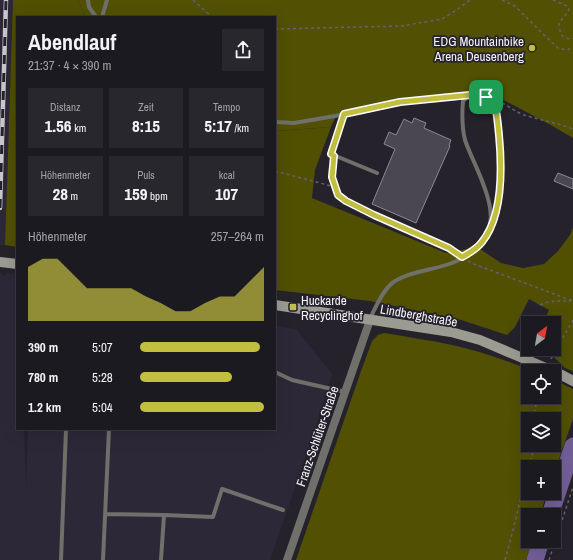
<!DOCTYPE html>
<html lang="de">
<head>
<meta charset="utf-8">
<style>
	:root { --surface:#1c1a21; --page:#29272e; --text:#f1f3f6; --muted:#a0a1a5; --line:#3a383f; --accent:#c1be40 }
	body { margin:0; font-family:"Archivo Narrow",sans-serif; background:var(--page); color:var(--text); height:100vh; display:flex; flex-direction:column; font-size:15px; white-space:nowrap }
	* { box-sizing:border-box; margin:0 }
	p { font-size:13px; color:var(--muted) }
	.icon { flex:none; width:22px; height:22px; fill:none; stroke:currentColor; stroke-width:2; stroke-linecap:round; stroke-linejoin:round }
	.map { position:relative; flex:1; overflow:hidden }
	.sheet { position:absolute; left:16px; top:16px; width:260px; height:414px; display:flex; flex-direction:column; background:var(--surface); border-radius:0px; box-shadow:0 4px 16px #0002,0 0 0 1px var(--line) }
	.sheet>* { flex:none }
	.needle { width:26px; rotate:31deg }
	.buttons { position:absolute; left:521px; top:316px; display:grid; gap:8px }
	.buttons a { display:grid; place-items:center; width:40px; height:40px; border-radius:0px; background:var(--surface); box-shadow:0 4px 16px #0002,0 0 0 1px var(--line); font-size:20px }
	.pin { position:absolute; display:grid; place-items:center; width:34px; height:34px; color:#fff; margin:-17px; border-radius:8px; box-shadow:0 2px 6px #0006 }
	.round { display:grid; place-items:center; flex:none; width:42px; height:42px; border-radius:0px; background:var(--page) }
	.summary { display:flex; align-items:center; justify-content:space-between; height:68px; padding:0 12px }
	h1 { font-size:22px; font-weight:700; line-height:30px }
	.stats { display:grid; grid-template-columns:repeat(3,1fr); gap:6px; height:68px; padding:4px 12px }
	.stats div { display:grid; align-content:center; border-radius:0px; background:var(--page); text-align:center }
	.stats b { font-size:17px; font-weight:700 }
	.stats small { font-size:11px; font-weight:400 }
	.stats p { font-size:11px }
	.chart { height:112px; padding:8px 12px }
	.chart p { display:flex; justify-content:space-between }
	.chart svg { width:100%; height:72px; margin-top:4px; fill:var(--accent); opacity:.7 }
	ul { padding:0 12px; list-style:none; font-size:13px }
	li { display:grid; grid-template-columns:64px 48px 1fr; align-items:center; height:30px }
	li i { height:10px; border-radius:5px; background:var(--accent) }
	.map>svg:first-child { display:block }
	.built { fill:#2d2838 }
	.green { fill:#525002; fill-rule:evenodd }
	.forest { fill:#514f00 }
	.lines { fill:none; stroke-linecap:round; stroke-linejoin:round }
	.river { stroke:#735f98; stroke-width:17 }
	.building { fill:#4b4752; stroke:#8c8995 }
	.path { stroke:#66636c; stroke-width:1.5; stroke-dasharray:3 3; stroke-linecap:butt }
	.lane { stroke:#70706a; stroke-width:4 }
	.street { stroke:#70706a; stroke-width:8 }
	.secondary { stroke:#9b9b92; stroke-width:10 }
	.rail-casing { stroke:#c9c7ce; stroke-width:4.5 }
	.rail { stroke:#25222c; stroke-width:3; stroke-dasharray:9; stroke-linecap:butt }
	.route-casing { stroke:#fff; stroke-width:8 }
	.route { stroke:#c1be40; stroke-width:5 }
	.poi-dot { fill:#c1be40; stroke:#25222c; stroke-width:1.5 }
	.labels { text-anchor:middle; stroke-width:3.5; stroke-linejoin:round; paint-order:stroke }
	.poi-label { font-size:13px; fill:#f5f3f9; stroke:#25222c; text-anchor:end }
	.street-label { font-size:13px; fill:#f5f3f9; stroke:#25222c }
</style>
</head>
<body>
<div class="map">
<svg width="573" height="560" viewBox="0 0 573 560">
	<rect width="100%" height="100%" fill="#25222c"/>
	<path class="built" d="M0,0h13l-8,245h-5z
		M0,273h2v2l4,1v-3l11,2v154h7l2,61 2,-61h247v-103l21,3 36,45 -16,52 -46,134h-270z"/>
	<path class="green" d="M78,0h495v138l-24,-14 -53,-28 -10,1 -16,-2 -70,7 -64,14 -5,11 -56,4v-114h-189z
		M573,320v51l-8,-3 -12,-12z
		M384,333c23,4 45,7 68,12 27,6 54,15 80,26h-4v26h26v-17l19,9v30l-19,54v-6h-26v26h19l-7,22h-12v26h4l-6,19h-230l65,-189 11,-30 6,-6zM528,419h26v26h-26z"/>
	<path class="forest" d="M13,0h65l8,17h-69v230l-12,-2z
		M331,127l-16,43 -3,28 134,55 31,-6 24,16 22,5 21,-4 14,-13 12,-16 3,-7v92l-20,36 -13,-7h14v-26h-11l6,-13 -20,-11 -14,28 -8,8 -49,-16 -88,-18 -95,-11v-159z"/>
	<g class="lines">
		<path class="river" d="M550,515l23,-69
			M535,560l6,-19"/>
	</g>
	<path class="building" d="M414,118l12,5 -2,5 27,12 -2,5 1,1 -34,77 -44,-19 23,-55 -11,-5 5,-12 7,3 8,-16 8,4z
		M558,173l15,6v10l-19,-8z"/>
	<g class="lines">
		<path class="path" d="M193,0l19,17
			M502,0l13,6 28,28 15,14 8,2 7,-2
			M553,0l14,6 2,3c-2,6 -8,10 -10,15 0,1 1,5 1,7 1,6 7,8 13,8
			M275,29l127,-3 40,-7 16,-10 12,-9
			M502,103c8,4 14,9 22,12 17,5 33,8 49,14
			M333,161l-1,16 6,18 9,6 102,47 8,5
			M275,171l60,16
			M468,261l3,2 102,38
			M540,305c10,-5 20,-4 31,-4
			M551,359l22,-39
			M534,419l3,-22
			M529,467l4,-15v-7
			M505,560l6,-22 17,-69
			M549,560l24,-73"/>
		<path class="lane" d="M88,0l1,7 7,10
			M102,17l5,-17
			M344,114l-13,40 46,19
			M275,122l19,1 41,-7 65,-14 70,-7 16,2 7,3 2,5 3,17 3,32 -1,28 -4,32 -7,17
			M370,319c5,-11 11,-25 20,-34 13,-13 45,-15 62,-22 6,-2 11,-6 16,-9 3,-3 7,-5 10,-7 31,-28 -3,-77 -13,-107 -3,-12 -3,-27 -2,-39l7,-6
			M275,372l17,8 53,12
			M105,514l59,1 -3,45
			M164,515l49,2 9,-28 61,21
			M61,560l5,-131
			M103,560l6,-131"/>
		<path class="street" d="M287,560l83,-240"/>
		<path class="secondary" d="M0,262l17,2
			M275,305l176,27 29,8 73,31
			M554,371l19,10"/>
		<defs>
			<path id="rail" d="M0,208l6,-208"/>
		</defs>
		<use href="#rail" class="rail-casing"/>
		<use href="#rail" class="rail"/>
	</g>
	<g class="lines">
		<defs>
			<path id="route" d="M470,95c7,1 19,0 23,6 4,6 5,26 6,34 3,32 4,81 -17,107 -5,7 -13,11 -20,15l-13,-9 -75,-33 -28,-14 -8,-6 -6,-18 2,-21 -3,-2 13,-40 56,-12z"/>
		</defs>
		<use href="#route" class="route-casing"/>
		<use href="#route" class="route"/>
	</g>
	<g class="poi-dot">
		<circle cx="532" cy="48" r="4"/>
		<rect x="289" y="303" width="8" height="8" rx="2"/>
	</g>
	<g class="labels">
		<g class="poi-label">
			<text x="524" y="46">EDG Mountainbike<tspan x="524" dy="15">Arena Deusenberg</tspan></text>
			<text x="301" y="305" text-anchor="start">Huckarde<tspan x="301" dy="15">Recyclinghof</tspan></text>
		</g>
		<g class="street-label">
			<text transform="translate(419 315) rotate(10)" y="5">Lindberghstraße</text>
			<text transform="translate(317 436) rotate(-71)" y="5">Franz-Schlüter-Straße</text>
		</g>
	</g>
</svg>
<div class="buttons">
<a><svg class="needle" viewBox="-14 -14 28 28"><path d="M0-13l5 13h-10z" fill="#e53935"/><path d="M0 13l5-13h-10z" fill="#a0a1a5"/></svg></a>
<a><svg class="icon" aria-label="locate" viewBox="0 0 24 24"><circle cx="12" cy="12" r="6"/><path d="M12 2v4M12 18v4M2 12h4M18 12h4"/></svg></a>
<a><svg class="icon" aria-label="layers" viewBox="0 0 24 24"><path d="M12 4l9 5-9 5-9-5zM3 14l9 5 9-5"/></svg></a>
<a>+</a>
<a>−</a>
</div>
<div class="pin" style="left:486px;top:97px;background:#1e9e55"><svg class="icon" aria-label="arrive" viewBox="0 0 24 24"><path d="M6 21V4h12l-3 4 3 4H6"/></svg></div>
<section class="sheet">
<div class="summary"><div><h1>Abendlauf</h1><p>21:37 · 4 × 390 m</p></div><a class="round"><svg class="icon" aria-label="share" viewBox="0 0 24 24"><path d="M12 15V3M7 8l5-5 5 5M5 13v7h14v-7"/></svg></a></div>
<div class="stats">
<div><p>Distanz</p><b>1.56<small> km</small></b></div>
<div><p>Zeit</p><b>8:15</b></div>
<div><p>Tempo</p><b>5:17<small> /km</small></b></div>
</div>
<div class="stats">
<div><p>Höhenmeter</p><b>28<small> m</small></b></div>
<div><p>Puls</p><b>159<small> bpm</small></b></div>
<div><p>kcal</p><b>107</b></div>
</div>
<div class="chart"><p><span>Höhenmeter</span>257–264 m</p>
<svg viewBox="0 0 160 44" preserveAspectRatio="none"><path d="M0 44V11L10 6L20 6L30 15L40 24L50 24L60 24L70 24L80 29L90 33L100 38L110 38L120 33L130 29L140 29L150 20L160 11V44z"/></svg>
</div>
<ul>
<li><b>390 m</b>5:07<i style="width:97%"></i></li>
<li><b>780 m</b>5:28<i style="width:74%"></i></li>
<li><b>1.2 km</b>5:04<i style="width:100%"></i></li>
</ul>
</section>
</div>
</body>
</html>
